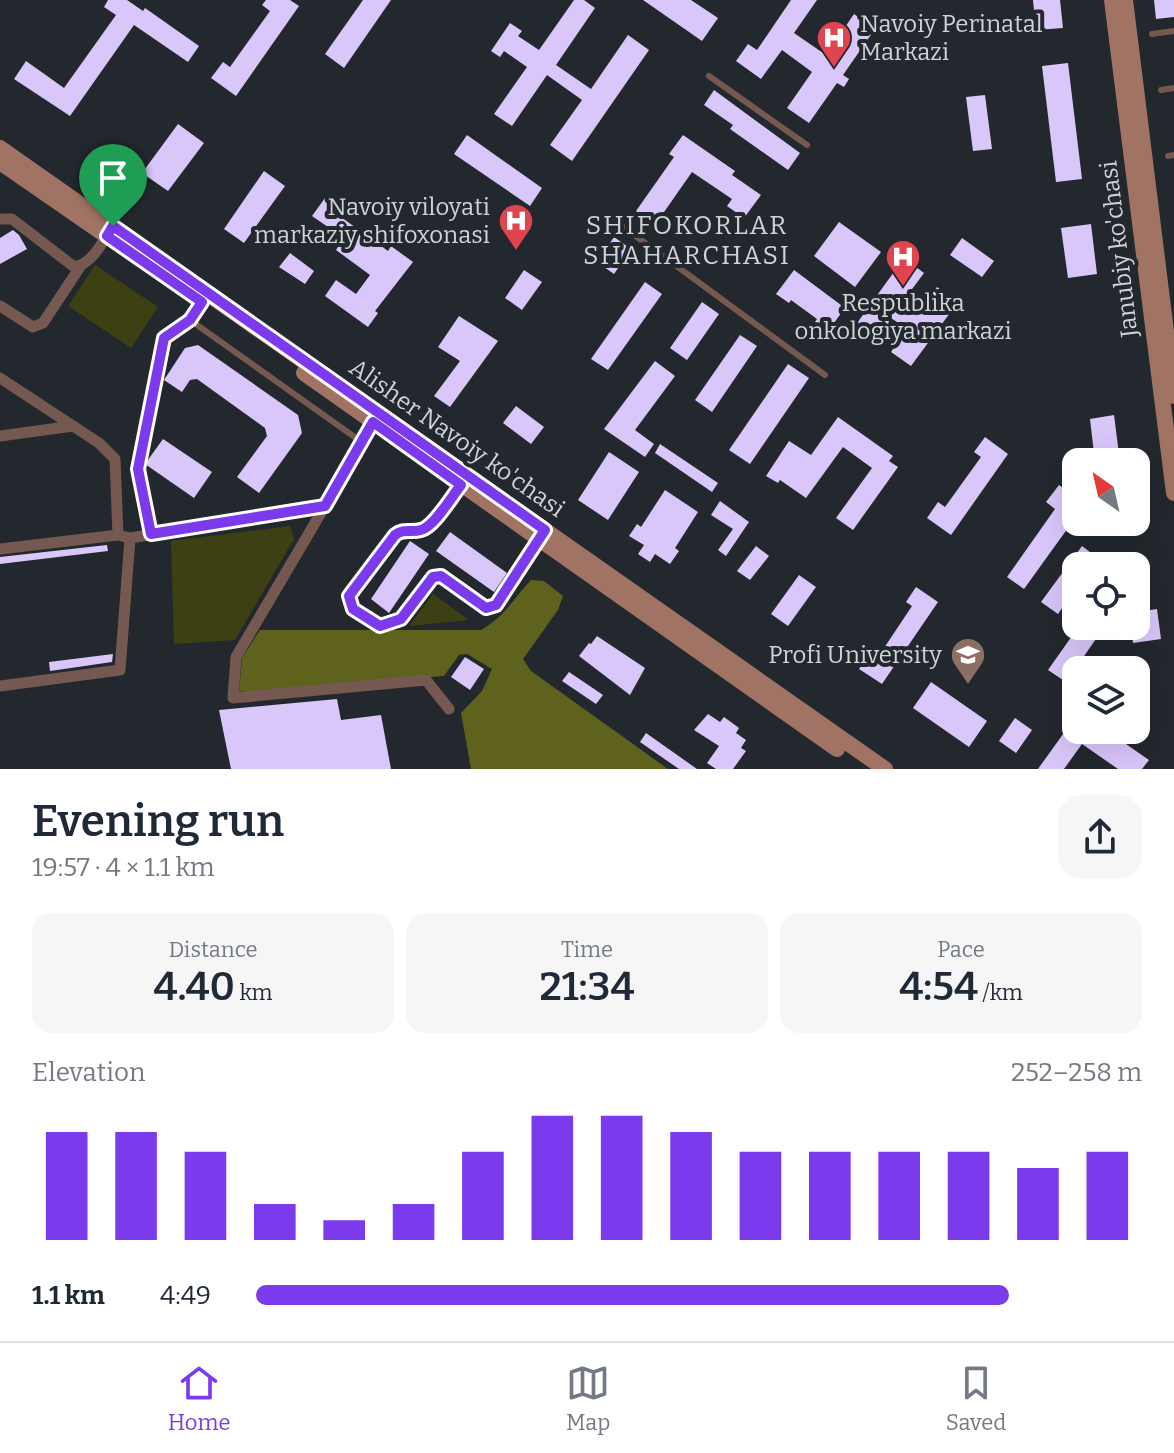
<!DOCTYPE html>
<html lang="en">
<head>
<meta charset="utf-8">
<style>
	:root { --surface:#fff; --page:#f6f6f7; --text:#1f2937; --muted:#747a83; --line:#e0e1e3; --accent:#7c3aed }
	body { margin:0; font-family:Bitter,serif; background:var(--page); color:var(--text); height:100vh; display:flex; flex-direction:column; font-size:30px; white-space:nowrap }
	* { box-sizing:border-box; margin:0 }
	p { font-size:26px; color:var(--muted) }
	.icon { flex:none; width:44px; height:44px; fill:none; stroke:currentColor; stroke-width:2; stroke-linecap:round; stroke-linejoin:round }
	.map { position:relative; height:769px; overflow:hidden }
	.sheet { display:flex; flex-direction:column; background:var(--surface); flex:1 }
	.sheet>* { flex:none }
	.needle { width:52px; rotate:326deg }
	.buttons { position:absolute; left:1062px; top:448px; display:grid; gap:16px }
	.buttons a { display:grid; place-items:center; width:88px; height:88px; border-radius:16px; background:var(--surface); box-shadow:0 8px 32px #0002; font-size:40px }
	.pin { position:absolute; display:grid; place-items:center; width:68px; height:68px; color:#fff; margin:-82px -34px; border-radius:50% 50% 50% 0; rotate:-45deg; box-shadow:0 0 8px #0007 }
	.pin .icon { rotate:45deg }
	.round { display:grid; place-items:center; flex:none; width:84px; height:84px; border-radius:24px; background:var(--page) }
	.summary { display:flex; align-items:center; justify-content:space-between; height:136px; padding:0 32px }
	h1 { font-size:44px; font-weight:600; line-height:60px }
	.metrics { display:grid; grid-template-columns:repeat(3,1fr); gap:12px; height:136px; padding:8px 32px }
	.metrics div { display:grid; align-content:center; border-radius:20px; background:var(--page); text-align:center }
	.metrics b { font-size:40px; font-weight:600 }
	.metrics small { font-size:22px; font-weight:400 }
	.metrics p { font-size:22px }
	.chart { height:224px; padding:16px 32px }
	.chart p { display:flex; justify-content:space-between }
	.chart svg { width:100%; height:144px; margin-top:8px; stroke:var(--accent); stroke-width:6 }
	ul { padding:0 32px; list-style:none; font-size:26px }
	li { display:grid; grid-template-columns:128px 96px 1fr; align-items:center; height:60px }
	li i { height:20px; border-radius:10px; background:var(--accent) }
	.menu { display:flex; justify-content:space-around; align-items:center; height:112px; border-top:2px solid var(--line); background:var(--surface); font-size:22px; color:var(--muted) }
	.menu a { display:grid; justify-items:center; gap:4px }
	.menu .current { color:var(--accent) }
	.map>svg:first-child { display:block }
	.green { fill:#3d4012 }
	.forest { fill:#5e621d }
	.building { fill:#dac7fa }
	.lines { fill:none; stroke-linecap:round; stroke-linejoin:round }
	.service { stroke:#75584f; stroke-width:6 }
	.minor { stroke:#75584f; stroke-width:11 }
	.secondary { stroke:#a07364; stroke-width:16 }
	.route-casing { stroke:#fff; stroke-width:16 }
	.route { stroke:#7c3aed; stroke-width:10 }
	.labels { text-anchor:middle; stroke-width:8; stroke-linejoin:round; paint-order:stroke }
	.poi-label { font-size:24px; fill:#cfd2d6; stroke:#23282e; text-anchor:end }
	.street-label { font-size:24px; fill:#cfd2d6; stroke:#23282e }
	.neighbourhood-label { font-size:26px; letter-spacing:2px; fill:#cfd2d6; stroke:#23282e }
</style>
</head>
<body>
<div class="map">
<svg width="1174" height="769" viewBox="0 0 1174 769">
	<rect width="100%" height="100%" fill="#23282e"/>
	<path class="green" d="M95,265l63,42 -27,41 -63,-42z
		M290,526l4,13 -59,101 -61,4 -3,-103z
		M433,594l36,26 -60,6z"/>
	<path class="forest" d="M531,580l13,1 19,15 -5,14 -35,49 8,12 137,98h-197l-10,-56 21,-22 10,-22 -25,-15 -8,1 -15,21 -198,16 -7,-1 3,-33 18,-28h221c24,-13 31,-30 50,-50z"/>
	<path class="building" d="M108,0h19l16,11 2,-3 54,38 -11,16 -54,-37 -64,91 -56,-37 12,-18 38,27 52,-73 -12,-8z
		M266,0h24l9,6 -63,90 -25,-18 12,-16 7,5 40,-56 -8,-6z
		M363,0h28l-47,68 -19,-14z
		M574,0h10l11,8 -39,57 35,24 37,-54 21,15 -77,111 -22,-16 32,-45 -35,-25 -35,51 -18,-12 33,-47 -23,-16 -4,6 -9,-6 19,-28 12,8 -4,5 21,14z
		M643,0h48l27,18 -16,23z
		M791,0h26l-23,33 32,22 28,-41 21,15 -32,46 6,4 -5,8 -7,-4 -28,40 -22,-15 25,-36 -30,-22 -21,29 -25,-18 12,-17 9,6z
		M1033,0h27l3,28 -27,2z
		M1154,0h20v17l-18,2z
		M1068,63l14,116 -26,3 -14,-116z
		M714,90l86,63 -12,17 -58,-41 3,-4 -29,-20z
		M985,95l7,54 -19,2 -7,-54z
		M178,124l26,19 -36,48 -26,-18z
		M467,135l75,53 -12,18 -76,-52z
		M683,135l52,36 -3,4 29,20 -17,23 -17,-12 5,-7 -40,-27 -37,53 -19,-14 38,-54 -5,-3z
		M264,171l21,15 -41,57 -20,-14z
		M325,198l20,14 -4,5 47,34 3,-5 22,16 -38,49 3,2 -10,14 -43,-31 11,-16 20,14 14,-19 -34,-25 8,-12 -32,-22z
		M839,222l42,30 -26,35 -41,-31z
		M1091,224l6,50 -29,4 -7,-50z
		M13,230l6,5 8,14 -27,15v-26z
		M614,237l17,12 -17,25 -17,-12z
		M962,238l32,23 -12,16 -32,-22z
		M290,253l24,18 -9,13 -26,-17z
		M904,258l20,15 -23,31 16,11 20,-28 21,15 -47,64 -20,-14 16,-23 -16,-11 -19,27 -20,-15z
		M524,270l18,12 -20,28 -17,-12z
		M794,270l51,38 -17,23 -13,-9 2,-3 -26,-19 -2,3 -13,-9z
		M645,282l17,12 -54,76 -17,-11z
		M702,302l17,12 -32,46 -17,-12z
		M459,316l39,25 -48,66 -16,-11 26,-35 -22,-14z
		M740,335l17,11 -45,66 -17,-12z
		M198,345l100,70 4,18 -43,60 -22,-16 30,-41 -2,-8 -68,-49 -7,1 -8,12 -18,-12 21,-32z
		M655,361l20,15 -40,54 19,14 -9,13 -41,-28z
		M788,364l21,14 -59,86 -21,-14z
		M516,406l28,21 -13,17 -28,-21z
		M1114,415l6,47h-25l-5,-43z
		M838,417l55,39 -4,5 9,6 -45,63 -17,-12 36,-50 -29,-21 -37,51 -26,-18 -2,3 -12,-7 23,-35 22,14z
		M985,437l23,17 -57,81 -24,-17 11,-16 7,5 36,-50 -7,-5z
		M163,439l49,33 -18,26 -49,-34z
		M660,444l58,39 -6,9 -57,-39z
		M609,452l30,20 -31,48 -30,-20z
		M1059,485l17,12v26l-3,-2 -49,68 -17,-12 48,-68 -9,-7z
		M665,490l33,22 -23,36 4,3 -9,13 -15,-10 -5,8 -12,-8 6,-9 -15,-9 8,-12 4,3z
		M720,501l29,21 -23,34 -8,-6 15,-21 -22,-14z
		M450,532l57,41 -13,19 -58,-41z
		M410,541l19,13 -40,59 -18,-14z
		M107,545l1,6 -108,13v-7z
		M756,546l13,10 -19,24 -13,-9z
		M1082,546l16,12 -6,8h-16v22l-18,26 -17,-12z
		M799,575l17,12 -28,39 -17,-12z
		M916,587l22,15 -56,82 -23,-15 11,-17 8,5 34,-51 -6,-4z
		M1157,609l4,30 -28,4 -2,-17h5v-14z
		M1079,626h5l14,10 -32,46 -18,-12z
		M597,636l48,32 -15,27 -51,-39 10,-13 2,1z
		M113,654l-1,8 -62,9 -1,-9z
		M465,657l19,12 -14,21 -19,-13z
		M569,672l34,23 -7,9 -34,-23z
		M931,682l56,39 -18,26 -56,-39z
		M337,699l4,21 40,-5 10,54h-160l-12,-59z
		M708,714l12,8 4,-5 15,11 -3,5 10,7 -5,8 5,3 -13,18h-17l-9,-6 12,-17 -25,-16z
		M1076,716v14h48l5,3 -6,9 26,18 -7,9h-24l-36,-25 -18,25h-26z
		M1015,718l17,12 -16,23 -17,-12z
		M646,733l51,36h-18l-39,-27z"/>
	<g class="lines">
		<path class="service" d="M1152,34l22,-3
			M709,76l98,69
			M1161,90l13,-2
			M1168,156l6,-1
			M611,218l214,157
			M190,320l173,123
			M461,485c-8,11 -27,42 -40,45 -11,2 -17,-2 -26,5l-46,61 4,13 27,17 21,-7 32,-42 8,-1 45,32 10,-3 43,-65
			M151,534l-13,-65 26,-131 26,-18 12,-18"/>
		<path class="minor" d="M0,219h12l61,47c16,2 29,-23 37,-35
			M0,306l33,21 10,-4 37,-56
			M0,378l99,65 16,16 3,76
			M0,436l73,-10
			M325,506l-89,151 -3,41 193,-18 23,29
			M0,549l118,-14 12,3 195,-32 52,-89
			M0,686l120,-16 10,-132"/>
		<path class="secondary" d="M1112,0l62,493
			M1125,0l49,396
			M0,148l885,621
			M0,162l143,99
			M304,373l533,376"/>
	</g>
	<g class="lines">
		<defs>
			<path id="route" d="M113,226l432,304 -49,75 -10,3 -45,-32 -8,1 -32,42 -21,7 -27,-17 -4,-13 46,-61c9,-7 15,-2 26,-5 13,-3 31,-34 40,-45l-88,-63 -48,84 -174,28 -13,-65 26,-131 26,-18 12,-18 -95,-66z"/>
		</defs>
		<use href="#route" class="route-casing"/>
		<use href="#route" class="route"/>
	</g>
	<defs>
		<symbol id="hospital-pin" viewBox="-11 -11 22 30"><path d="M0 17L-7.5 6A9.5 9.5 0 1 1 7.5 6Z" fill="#e0444e" stroke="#23282e"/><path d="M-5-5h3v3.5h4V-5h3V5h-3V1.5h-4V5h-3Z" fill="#fff"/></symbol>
		<symbol id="university-pin" viewBox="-11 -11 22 30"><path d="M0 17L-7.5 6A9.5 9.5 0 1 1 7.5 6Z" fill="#8d6e63" stroke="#23282e"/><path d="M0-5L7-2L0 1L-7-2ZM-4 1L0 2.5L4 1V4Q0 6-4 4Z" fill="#fff"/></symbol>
	</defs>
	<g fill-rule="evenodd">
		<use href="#hospital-pin" x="814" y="18" width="40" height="54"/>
		<use href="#hospital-pin" x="496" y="201" width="40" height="54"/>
		<use href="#hospital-pin" x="883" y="237" width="40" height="54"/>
		<use href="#university-pin" x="948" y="635" width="40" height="54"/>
	</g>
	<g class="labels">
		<g class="poi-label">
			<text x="860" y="32" text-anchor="start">Navoiy Perinatal<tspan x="860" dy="28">Markazi</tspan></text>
			<text x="490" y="215">Navoiy viloyati<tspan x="490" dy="28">markaziy shifoxonasi</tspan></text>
			<text x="903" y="311" text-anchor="middle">Respublika<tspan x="903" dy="28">onkologiya markazi</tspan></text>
			<text x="942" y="663">Profi University</text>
		</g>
		<g class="street-label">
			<text transform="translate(1119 249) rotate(-97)" y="8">Janubiy ko'chasi</text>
			<text transform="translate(457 438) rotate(35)" y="8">Alisher Navoiy ko'chasi</text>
		</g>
		<g class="neighbourhood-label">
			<text x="687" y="234">SHIFOKORLAR<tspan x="687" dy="30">SHAHARCHASI</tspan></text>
		</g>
	</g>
</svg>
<div class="buttons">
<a><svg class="needle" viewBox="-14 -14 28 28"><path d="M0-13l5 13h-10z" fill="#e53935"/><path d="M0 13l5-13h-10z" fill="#747a83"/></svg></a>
<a><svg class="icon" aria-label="locate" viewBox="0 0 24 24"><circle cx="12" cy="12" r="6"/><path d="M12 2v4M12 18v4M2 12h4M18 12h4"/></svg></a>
<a><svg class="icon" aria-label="layers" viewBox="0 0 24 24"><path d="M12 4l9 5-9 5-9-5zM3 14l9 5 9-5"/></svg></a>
</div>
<div class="pin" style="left:113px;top:226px;background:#1e9e55"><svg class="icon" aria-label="arrive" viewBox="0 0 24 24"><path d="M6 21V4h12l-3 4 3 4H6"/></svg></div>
</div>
<section class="sheet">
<div class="summary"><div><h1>Evening run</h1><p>19:57 · 4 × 1.1 km</p></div><a class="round"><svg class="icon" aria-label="share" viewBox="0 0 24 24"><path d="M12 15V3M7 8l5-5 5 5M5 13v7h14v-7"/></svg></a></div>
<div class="metrics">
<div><p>Distance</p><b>4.40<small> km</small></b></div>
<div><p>Time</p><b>21:34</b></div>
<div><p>Pace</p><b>4:54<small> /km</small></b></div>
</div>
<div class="chart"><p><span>Elevation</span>252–258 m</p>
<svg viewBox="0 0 160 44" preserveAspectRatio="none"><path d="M5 44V11M15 44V11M25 44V17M35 44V33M45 44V38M55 44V33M65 44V17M75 44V6M85 44V6M95 44V11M105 44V17M115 44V17M125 44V17M135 44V17M145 44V22M155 44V17"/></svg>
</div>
<ul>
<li><b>1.1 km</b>4:49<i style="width:85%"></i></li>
</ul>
</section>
<nav class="menu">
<a class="current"><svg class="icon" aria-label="home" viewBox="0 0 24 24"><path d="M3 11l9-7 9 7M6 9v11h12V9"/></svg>Home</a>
<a><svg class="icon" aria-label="map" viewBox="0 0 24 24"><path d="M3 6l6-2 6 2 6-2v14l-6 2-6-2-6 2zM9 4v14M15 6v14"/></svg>Map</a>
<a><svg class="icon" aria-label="saved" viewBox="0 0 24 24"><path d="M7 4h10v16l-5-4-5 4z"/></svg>Saved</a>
</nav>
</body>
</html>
